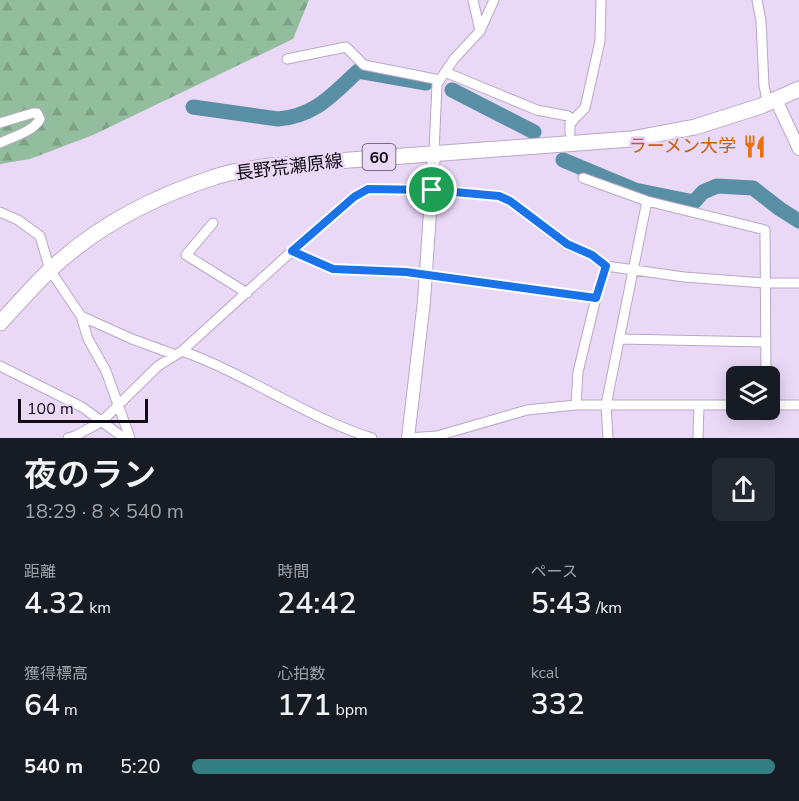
<!DOCTYPE html>
<html lang="ja">
<head>
<meta charset="utf-8">
<style>
	:root { --surface:#171b24; --page:#242831; --text:#f1f3f6; --muted:#9ea1a6; --accent:#347d81 }
	body { margin:0; font-family:"Nunito Sans","Noto Sans JP",sans-serif; background:var(--page); color:var(--text); height:100vh; display:flex; flex-direction:column; font-size:22px; white-space:nowrap }
	* { box-sizing:border-box; margin:0 }
	p { font-size:20px; color:var(--muted) }
	.icon { flex:none; width:33px; height:33px; fill:none; stroke:currentColor; stroke-width:2; stroke-linecap:round; stroke-linejoin:round }
	.map { position:relative; height:438px; overflow:hidden }
	.sheet { display:flex; flex-direction:column; background:var(--surface); flex:1 }
	.sheet>* { flex:none }
	.fabs { position:absolute; left:726px; top:366px; display:grid; gap:12px }
	.fabs a { display:grid; place-items:center; width:54px; height:54px; border-radius:9px; background:var(--surface); box-shadow:0 3px 15px #0003; font-size:30px }
	.scale { position:absolute; left:18px; bottom:15px; width:130px; box-sizing:border-box; padding-left:6px; border:3px solid #110b15; border-top:0; font-size:16px; line-height:21px; white-space:nowrap; color:#110b15; -webkit-text-stroke:4px #ead8f7; paint-order:stroke }
	.pin { position:absolute; display:grid; place-items:center; width:51px; height:51px; color:#fff; margin:-26px; border:3px solid #fff; border-radius:50%; box-shadow:0 2px 6px #0007 }
	.round { display:grid; place-items:center; flex:none; width:63px; height:63px; border-radius:9px; background:var(--page) }
	.headline { display:flex; align-items:center; justify-content:space-between; height:102px; padding:0 24px }
	h1 { font-size:33px; font-weight:600; line-height:45px }
	.figures { display:grid; grid-template-columns:repeat(3,1fr); gap:9px; height:102px; padding:6px 24px }
	.figures div { display:grid; align-content:center }
	.figures b { font-size:30px; font-weight:600 }
	.figures small { font-size:16px; font-weight:400 }
	.figures p { font-size:16px }
	ul { padding:0 24px; list-style:none; font-size:20px }
	li { display:grid; grid-template-columns:96px 72px 1fr; align-items:center; height:45px }
	li i { height:15px; border-radius:8px; background:var(--accent) }
	.map>svg:first-child { display:block }
	.forest { fill:url(#forest-firs) }
	.lines { fill:none; stroke-linecap:round; stroke-linejoin:round }
	.river { stroke:#598fa4; stroke-width:15 }
	.service-casing { stroke:#b8a7c5; stroke-width:7 }
	.minor-casing { stroke:#b8a7c5; stroke-width:11 }
	.tertiary-casing { stroke:#b8a7c5; stroke-width:14 }
	.primary-casing { stroke:#b8a7c5; stroke-width:17 }
	.service { stroke:#fff; stroke-width:4.5 }
	.minor { stroke:#fff; stroke-width:9 }
	.tertiary { stroke:#fff; stroke-width:12 }
	.primary { stroke:#fff; stroke-width:15 }
	.route-casing { stroke:#fff; stroke-width:12 }
	.route { stroke:#1a73e8; stroke-width:8 }
	.labels { text-anchor:middle; stroke-width:5; stroke-linejoin:round; paint-order:stroke }
	.shield { fill:#ead8f7; stroke:#524859; stroke-width:1.5 }
	.shield-label { font-size:16px; font-weight:bold; fill:#110b15 }
	.food-label { font-size:18px; fill:#c56008; stroke:#ead8f7; text-anchor:end }
	.street-label { font-size:18px; fill:#110b15; stroke:#ead8f7 }
</style>
</head>
<body>
<div class="map">
<svg width="799" height="438" viewBox="0 0 799 438">
	<defs>
		<pattern id="forest-firs" width="22" height="20" patternUnits="userSpaceOnUse" patternTransform="scale(1.5)"><rect width="22" height="20" fill="#93be9d"/><path d="M5 1l3.5 6h-7zM16 11l3.5 6h-7z" fill="#7ea286"/></pattern>
	</defs>
	<rect width="100%" height="100%" fill="#ead8f7"/>
	<path class="forest" d="M0,0h309l-16,39 -200,96 -63,24 -30,5z"/>
	<g class="lines">
		<path class="river" d="M452,90l82,42
			M193,107l85,12c37,-3 54,-24 80,-48l68,12
			M563,160l72,30 59,12 9,-10 14,-6 36,2 27,21 19,12"/>
		<defs>
			<path id="service" d="M495,284l101,14 10,-31"/>
			<path id="minor" d="M473,0l7,31
				M757,0l4,21 3,65 4,18
				M287,59l59,-12 18,18 76,15
				M445,72l92,38 31,6 5,5
				M0,123l33,-10h4l3,6c-7,13 -28,18 -40,24
				M570,133v-10l15,-15 15,-67 1,-41
				M434,153l3,-69 17,-25 26,-28 14,-31
				M583,178l64,23 118,29 1,146
				M0,212l18,8 22,16 10,34 31,46 7,23 18,32 24,67
				M213,223l-27,32 61,38
				M292,251l41,18 74,3 88,12
				M81,316l51,23 41,15
				M620,339l146,3
				M182,351c65,23 123,66 190,87
				M0,366l82,41 42,31
				M576,405l2,-33 18,-74
				M770,405h29
				M68,438l7,-2 26,-14 57,-56 24,-15 120,-109 52,-45 13,-8 65,1 67,6 11,5 57,44 26,10 13,11 78,11 81,6h34
				M408,438l29,-2 90,-26 49,-5h160
				M608,438l-2,-33 41,-204
				M698,438l1,-33"/>
			<path id="tertiary" d="M776,100l23,49
				M408,438l16,-137 10,-148"/>
			<path id="primary" d="M0,323c17,-18 33,-37 51,-54 46,-43 104,-73 164,-92 17,-6 37,-8 55,-11l361,-27 64,-12 66,-21 38,-17"/>
		</defs>
		<use href="#service" class="service-casing"/>
		<use href="#minor" class="minor-casing"/>
		<use href="#tertiary" class="tertiary-casing"/>
		<use href="#primary" class="primary-casing"/>
		<use href="#service" class="service"/>
		<use href="#minor" class="minor"/>
		<use href="#tertiary" class="tertiary"/>
		<use href="#primary" class="primary"/>
	</g>
	<g class="lines">
		<defs>
			<path id="route" d="M368,189l64,1 67,6 11,5 57,43 25,11 14,11 -10,32 -190,-26 -73,-3 -41,-18 62,-54z"/>
		</defs>
		<use href="#route" class="route-casing"/>
		<use href="#route" class="route"/>
	</g>
	<defs>
		<symbol id="restaurant-bare" viewBox="-9 -9 18 18"><path d="M-5-6h1v4h1v-4h1v4h1v-4h1v5L-1.5 .5V6h-2V.5L-5-1ZM5-6V6H3V1.5H1.5Q1.5-4 5-6Z" fill="#e8710a" stroke="#ead8f7" stroke-width="2.5" paint-order="stroke"/></symbol>
	</defs>
	<g fill-rule="evenodd">
		<use href="#restaurant-bare" x="738" y="130" width="33" height="33"/>
	</g>
	<g class="labels">
		<rect class="shield" x="362.5" y="144" width="33" height="26" rx="4.5"/>
		<g class="shield-label">
			<text x="379" y="163">60</text>
		</g>
		<g class="food-label">
			<text x="736" y="152">ラーメン大学</text>
		</g>
		<g class="street-label">
			<text transform="translate(289 167) rotate(-7)" y="6">長野荒瀬原線</text>
		</g>
	</g>
</svg>
<div class="fabs">
<a><svg class="icon" aria-label="layers" viewBox="0 0 24 24"><path d="M12 4l9 5-9 5-9-5zM3 14l9 5 9-5"/></svg></a>
</div>
<div class="scale">100 m</div>
<div class="pin" style="left:432px;top:190px;background:#1e9e55"><svg class="icon" aria-label="arrive" viewBox="0 0 24 24"><path d="M6 21V4h12l-3 4 3 4H6"/></svg></div>
</div>
<section class="sheet">
<div class="headline"><div><h1>夜のラン</h1><p>18:29 · 8 × 540 m</p></div><a class="round"><svg class="icon" aria-label="share" viewBox="0 0 24 24"><path d="M12 15V3M7 8l5-5 5 5M5 13v7h14v-7"/></svg></a></div>
<div class="figures">
<div><p>距離</p><b>4.32<small> km</small></b></div>
<div><p>時間</p><b>24:42</b></div>
<div><p>ペース</p><b>5:43<small> /km</small></b></div>
</div>
<div class="figures">
<div><p>獲得標高</p><b>64<small> m</small></b></div>
<div><p>心拍数</p><b>171<small> bpm</small></b></div>
<div><p>kcal</p><b>332</b></div>
</div>
<ul>
<li><b>540 m</b>5:20<i style="width:100%"></i></li>
</ul>
</section>
</body>
</html>
